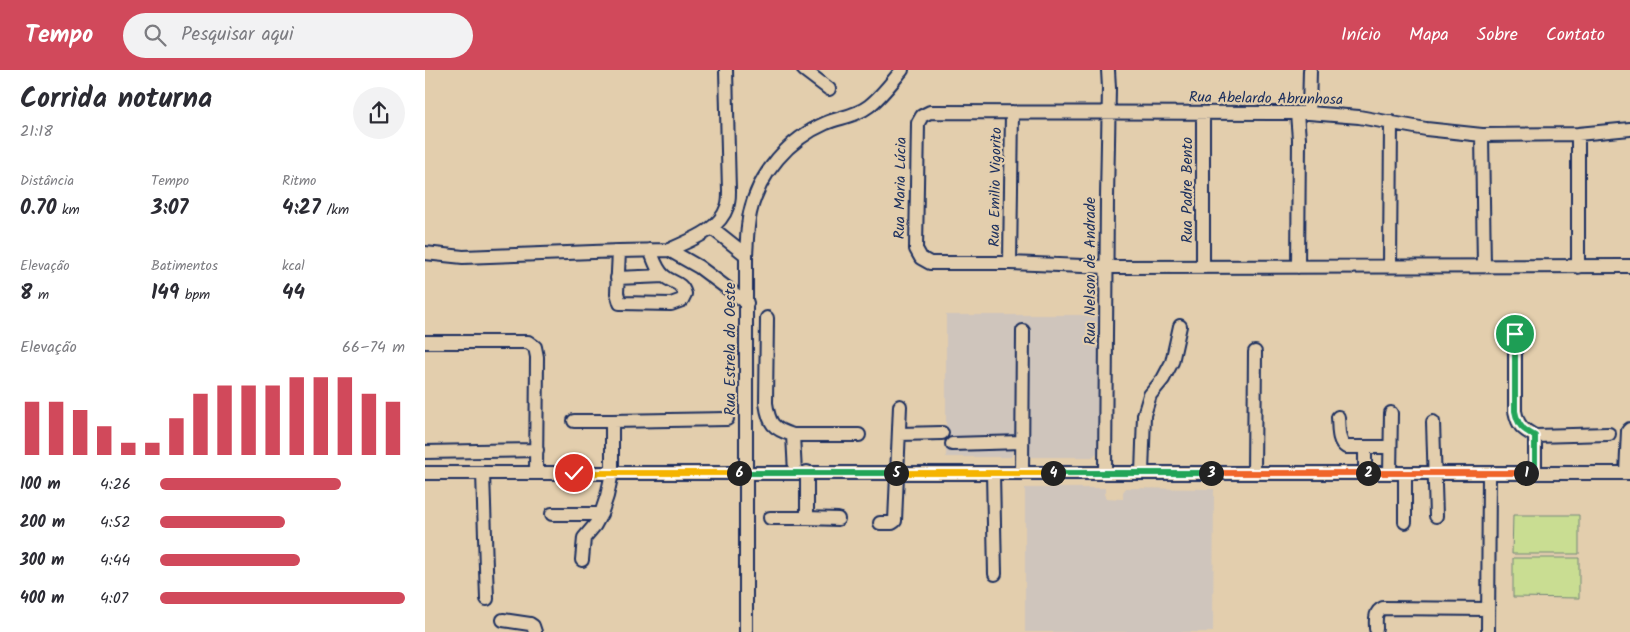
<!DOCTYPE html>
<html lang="pt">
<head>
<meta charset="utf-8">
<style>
	:root { --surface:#fff; --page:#f2f2f3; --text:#2b2b33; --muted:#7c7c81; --accent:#d1495b }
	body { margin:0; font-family:Kalam,sans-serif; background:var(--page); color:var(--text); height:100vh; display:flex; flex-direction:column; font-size:19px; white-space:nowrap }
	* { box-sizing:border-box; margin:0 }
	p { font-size:16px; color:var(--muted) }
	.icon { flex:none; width:28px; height:28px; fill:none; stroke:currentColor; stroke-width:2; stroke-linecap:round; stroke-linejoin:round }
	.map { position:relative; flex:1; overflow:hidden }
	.sheet { display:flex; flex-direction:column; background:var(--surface); width:425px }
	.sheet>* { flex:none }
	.pin { position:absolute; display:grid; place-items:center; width:42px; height:42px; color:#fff; margin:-21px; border:2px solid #fff; border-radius:50%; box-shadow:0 1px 5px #0007 }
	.km { position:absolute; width:25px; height:25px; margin:-12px; border-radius:50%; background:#222; color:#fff; font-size:14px; line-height:25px; text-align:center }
	.round { display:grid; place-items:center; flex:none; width:52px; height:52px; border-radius:26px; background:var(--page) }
	.headline { display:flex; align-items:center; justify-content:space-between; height:85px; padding:0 20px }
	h1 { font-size:28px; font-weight:700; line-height:38px }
	.metrics { display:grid; grid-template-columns:repeat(3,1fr); gap:8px; height:85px; padding:5px 20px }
	.metrics div { display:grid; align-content:center }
	.metrics b { font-size:21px; font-weight:700 }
	.metrics small { font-size:14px; font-weight:400 }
	.metrics p { font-size:14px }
	.chart { height:140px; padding:10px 20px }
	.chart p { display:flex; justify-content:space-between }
	.chart svg { width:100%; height:90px; margin-top:5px; stroke:var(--accent); stroke-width:6 }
	ul { padding:0 20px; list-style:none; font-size:16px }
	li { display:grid; grid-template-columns:80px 60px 1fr; align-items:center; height:38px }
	li i { height:12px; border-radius:6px; background:var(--accent) }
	header { display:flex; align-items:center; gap:30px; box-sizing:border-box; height:70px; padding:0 25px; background:var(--accent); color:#fff }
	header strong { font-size:24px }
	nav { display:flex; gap:28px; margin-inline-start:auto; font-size:18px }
	.search { width:350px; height:45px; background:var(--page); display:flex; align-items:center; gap:12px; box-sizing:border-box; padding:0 18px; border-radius:28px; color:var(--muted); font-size:19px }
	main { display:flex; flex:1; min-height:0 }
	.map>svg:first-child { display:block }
	.built { fill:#cfc5bc }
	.green { fill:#c9dd92; stroke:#728678 }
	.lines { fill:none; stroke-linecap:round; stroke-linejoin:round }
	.minor-casing { stroke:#1b2f5e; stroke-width:16 }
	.minor { stroke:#e3cead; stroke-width:12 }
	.split-1-casing { stroke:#fff; stroke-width:10 }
	.split-2-casing { stroke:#fff; stroke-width:10 }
	.split-3-casing { stroke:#fff; stroke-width:10 }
	.split-4-casing { stroke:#fff; stroke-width:10 }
	.split-5-casing { stroke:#fff; stroke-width:10 }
	.split-6-casing { stroke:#fff; stroke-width:10 }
	.split-7-casing { stroke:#fff; stroke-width:10 }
	.split-1 { stroke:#22a559; stroke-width:6 }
	.split-2 { stroke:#f0652b; stroke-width:6 }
	.split-3 { stroke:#f0652b; stroke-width:6 }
	.split-4 { stroke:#22a559; stroke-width:6 }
	.split-5 { stroke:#f5b400; stroke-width:6 }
	.split-6 { stroke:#22a559; stroke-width:6 }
	.split-7 { stroke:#f5b400; stroke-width:6 }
	.labels { text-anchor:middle; stroke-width:4.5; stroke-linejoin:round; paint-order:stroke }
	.street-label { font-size:15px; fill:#1b2f5e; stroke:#e3cead }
</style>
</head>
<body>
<header>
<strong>Tempo</strong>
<div class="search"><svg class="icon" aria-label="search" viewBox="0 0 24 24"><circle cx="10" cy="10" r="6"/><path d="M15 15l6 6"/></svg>Pesquisar aqui</div>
<nav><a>Início</a><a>Mapa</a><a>Sobre</a><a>Contato</a></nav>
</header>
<main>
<section class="sheet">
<div class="headline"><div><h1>Corrida noturna</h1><p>21:18</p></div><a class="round"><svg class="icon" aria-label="share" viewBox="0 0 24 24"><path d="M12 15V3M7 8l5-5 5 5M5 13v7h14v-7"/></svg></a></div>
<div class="metrics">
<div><p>Distância</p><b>0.70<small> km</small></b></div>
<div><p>Tempo</p><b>3:07</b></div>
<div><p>Ritmo</p><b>4:27<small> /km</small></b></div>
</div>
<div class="metrics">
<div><p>Elevação</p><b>8<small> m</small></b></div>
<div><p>Batimentos</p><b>149<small> bpm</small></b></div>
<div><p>kcal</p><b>44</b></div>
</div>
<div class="chart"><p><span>Elevação</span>66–74 m</p>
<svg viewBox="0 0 160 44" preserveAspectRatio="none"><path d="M5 44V18M15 44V18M25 44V22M35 44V30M45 44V38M55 44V38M65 44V26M75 44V14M85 44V10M95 44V10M105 44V10M115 44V6M125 44V6M135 44V6M145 44V14M155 44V18"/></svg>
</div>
<ul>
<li><b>100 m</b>4:26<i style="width:74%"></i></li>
<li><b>200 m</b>4:52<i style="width:51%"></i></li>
<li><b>300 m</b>4:44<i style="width:57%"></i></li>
<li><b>400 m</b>4:07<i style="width:100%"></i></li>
</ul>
</section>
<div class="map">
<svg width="1205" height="562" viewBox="0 0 1205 562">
	<rect width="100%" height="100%" fill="#e3cead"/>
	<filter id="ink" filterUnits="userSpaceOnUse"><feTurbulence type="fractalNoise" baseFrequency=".02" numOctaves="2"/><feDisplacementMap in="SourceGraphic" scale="10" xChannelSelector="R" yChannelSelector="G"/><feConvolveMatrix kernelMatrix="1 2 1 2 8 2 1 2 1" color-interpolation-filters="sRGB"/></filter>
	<g filter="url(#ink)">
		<path class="built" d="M521,245h155l-1,132 -3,6 -5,4h-66l-11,-11 -4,11h-65z
			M600,418h80v10l18,1v-7l3,-4 88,1 -1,143h-188z"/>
		<path class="green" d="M1088,445h66v39h-67z
			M1088,488h66v40l-66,-1z"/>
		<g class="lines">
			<defs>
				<path id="minor" d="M379,0l25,19
					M872,43l2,26 -1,128
					M884,43l1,-43
					M778,44v153
					M1205,59l-52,5 -96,1 -56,-6 -67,-12 -50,-4 -379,-1 -8,4 -4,7 -2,126 5,9 9,5h80l97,4 523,-1
					M1153,64v133
					M1057,65l2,131
					M287,158l34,27
					M244,180c21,-10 50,-19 58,-43 2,-5 2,-11 2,-16l-3,-121
					M194,181l-2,42 3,10 51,1 11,-4 3,-6c-3,-12 -13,-11 -21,-18 -8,-7 -10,-17 -14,-26
					M0,183l38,4 156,-6 50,-1 30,17 48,36
					M585,193l2,-151
					M965,196l1,-144
					M192,208l47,-2
					M342,248l-1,85c3,21 7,26 27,32l2,38
					M1090,264v77c3,15 7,18 20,25v37
					M0,272h103l7,5 2,10 -1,116
					M913,347c1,10 -1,25 8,30h44
					M149,351h38
					M1008,352l3,94
					M474,364l43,-1
					M368,365h66
					M1110,366l74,-2
					M527,374l70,-2
					M0,382l112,-2
					M382,402v46l31,1
					M0,403h1205
					M58,403l4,126
					M568,403l2,101
					M597,403l1,-142
					M680,403l2,-275 2,-110 -1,-18
					M717,403l2,-58 6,-20 13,-16 9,-17 8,-36
					M829,403l1,-121
					M940,403v-26
					M965,403l1,-60
					M980,403v49
					M1201,403l2,-42 2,-2
					M127,444h49
					M345,448h37
					M455,453h12l3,-2 5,-115
					M157,490l2,-22 11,-13 6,-11 6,-18 5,-23v-52l115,-2
					M78,550l27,4 3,2 2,6
					M951,559c0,-9 -2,-17 7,-21l105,1
					M321,562v-377c1,-14 1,-28 4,-42 9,-40 39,-74 76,-90 15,-6 30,-7 43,-17 12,-9 23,-24 33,-36
					M1063,562l1,-159"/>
			</defs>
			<use href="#minor" class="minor-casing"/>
			<use href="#minor" class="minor"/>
		</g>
	</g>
	<g class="lines" filter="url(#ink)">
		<defs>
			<path id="split-1" d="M1090,264v77c3,15 7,18 20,25v37h-9"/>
			<path id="split-2" d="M943,403h158"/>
			<path id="split-3" d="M786,403h157"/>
			<path id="split-4" d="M628,403h158"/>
			<path id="split-5" d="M471,403h157"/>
			<path id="split-6" d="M314,403h157"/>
			<path id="split-7" d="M149,403h165"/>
		</defs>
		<use href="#split-1" class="split-1-casing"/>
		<use href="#split-2" class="split-2-casing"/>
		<use href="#split-3" class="split-3-casing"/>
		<use href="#split-4" class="split-4-casing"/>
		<use href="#split-5" class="split-5-casing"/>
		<use href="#split-6" class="split-6-casing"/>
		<use href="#split-7" class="split-7-casing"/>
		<use href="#split-1" class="split-1"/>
		<use href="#split-2" class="split-2"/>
		<use href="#split-3" class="split-3"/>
		<use href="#split-4" class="split-4"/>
		<use href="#split-5" class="split-5"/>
		<use href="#split-6" class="split-6"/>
		<use href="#split-7" class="split-7"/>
	</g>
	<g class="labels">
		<g class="street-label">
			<text transform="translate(841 28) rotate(1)" y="5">Rua Abelardo Abrunhosa</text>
			<text transform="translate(570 117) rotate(-89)" y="5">Rua Emilio Vigorito</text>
			<text transform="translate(475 118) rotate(-89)" y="5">Rua Maria Lúcia</text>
			<text transform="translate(762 120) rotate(-90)" y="5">Rua Padre Bento</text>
			<text transform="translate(665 201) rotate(-90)" y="5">Rua Nelson de Andrade</text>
			<text transform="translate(305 279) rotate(-90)" y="5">Rua Estrela do Oeste</text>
		</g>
	</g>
</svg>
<div class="pin" style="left:1090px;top:264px;background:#1e9e55"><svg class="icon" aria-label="arrive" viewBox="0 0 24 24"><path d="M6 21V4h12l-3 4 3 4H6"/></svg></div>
<div class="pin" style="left:149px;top:403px;background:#d93025"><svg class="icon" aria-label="check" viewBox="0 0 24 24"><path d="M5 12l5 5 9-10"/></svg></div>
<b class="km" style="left:1101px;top:403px">1</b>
<b class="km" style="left:943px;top:403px">2</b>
<b class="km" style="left:786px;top:403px">3</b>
<b class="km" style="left:628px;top:403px">4</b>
<b class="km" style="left:471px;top:403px">5</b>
<b class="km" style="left:314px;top:403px">6</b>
</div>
</main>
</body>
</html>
